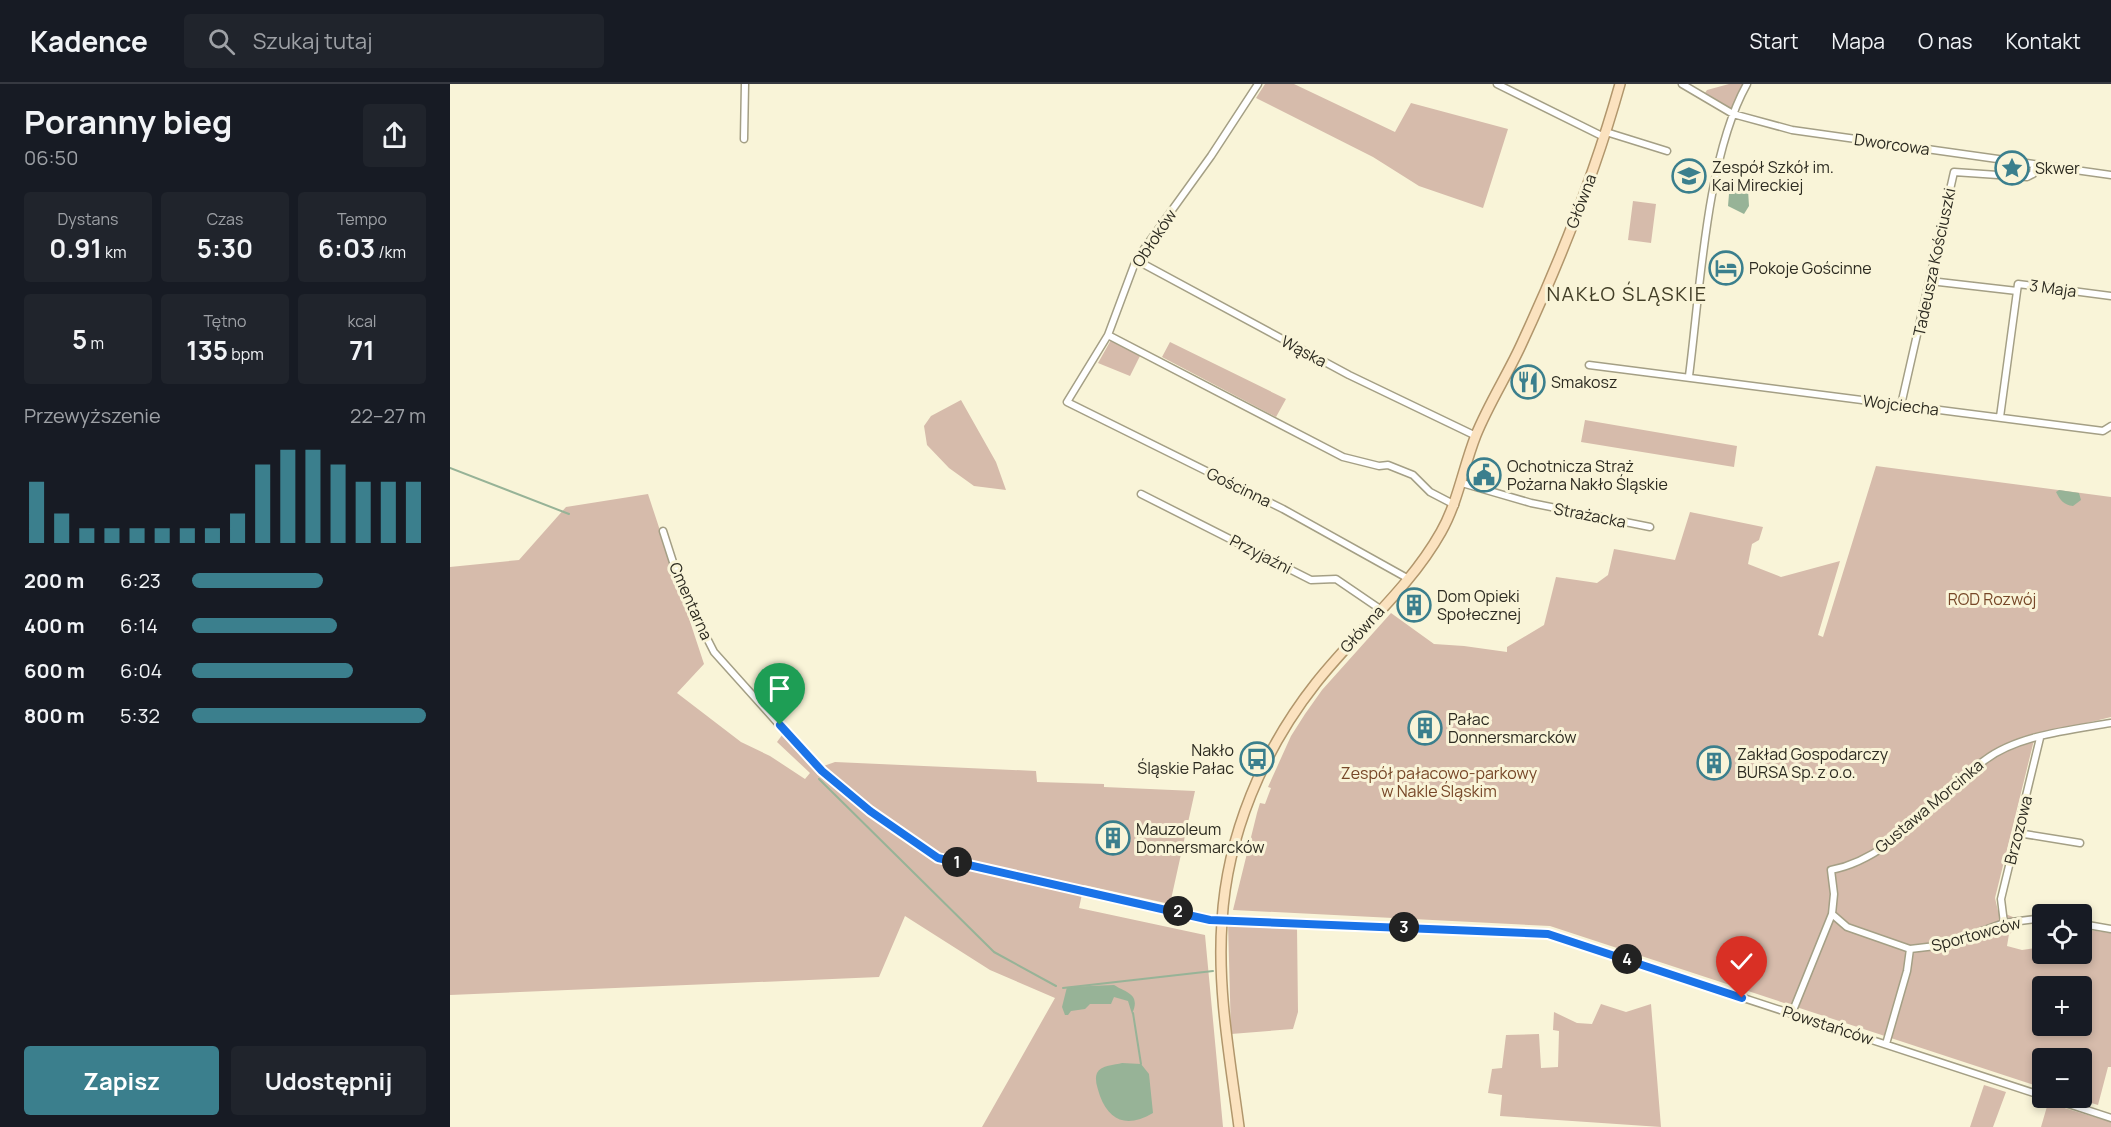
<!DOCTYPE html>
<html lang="pl">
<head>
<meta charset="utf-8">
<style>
	:root { --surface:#171b24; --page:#20242c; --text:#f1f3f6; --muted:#9ea1a6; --line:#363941; --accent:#3b7f8d }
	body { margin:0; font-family:Manrope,sans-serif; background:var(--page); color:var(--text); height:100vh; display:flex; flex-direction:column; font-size:22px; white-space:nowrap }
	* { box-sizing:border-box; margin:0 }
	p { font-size:20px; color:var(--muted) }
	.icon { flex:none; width:33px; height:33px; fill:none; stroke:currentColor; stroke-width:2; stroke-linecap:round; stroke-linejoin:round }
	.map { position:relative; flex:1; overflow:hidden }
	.panel { display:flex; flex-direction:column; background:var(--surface); width:450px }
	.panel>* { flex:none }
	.tools { position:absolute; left:1582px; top:820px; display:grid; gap:12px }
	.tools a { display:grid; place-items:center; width:60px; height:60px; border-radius:6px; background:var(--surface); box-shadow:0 3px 9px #0003; font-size:30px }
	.pin { position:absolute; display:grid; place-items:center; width:51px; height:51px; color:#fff; margin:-62px -26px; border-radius:50% 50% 50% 0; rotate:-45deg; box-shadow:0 0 6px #0007 }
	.pin .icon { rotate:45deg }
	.km { position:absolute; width:30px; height:30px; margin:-15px; border-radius:50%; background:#222; color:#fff; font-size:16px; line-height:30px; text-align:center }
	.round { display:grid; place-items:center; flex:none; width:63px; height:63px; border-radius:6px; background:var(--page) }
	.summary { display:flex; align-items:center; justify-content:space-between; height:102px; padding:0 24px }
	h1 { font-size:33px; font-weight:700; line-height:45px }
	.metrics { display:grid; grid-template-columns:repeat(3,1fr); gap:9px; height:102px; padding:6px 24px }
	.metrics div { display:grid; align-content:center; border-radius:6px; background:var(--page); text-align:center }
	.metrics b { font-size:26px; font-weight:700 }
	.metrics small { font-size:16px; font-weight:400 }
	.metrics p { font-size:16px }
	.chart { height:168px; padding:12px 24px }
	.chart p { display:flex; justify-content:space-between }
	.chart svg { width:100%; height:108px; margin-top:6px; stroke:var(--accent); stroke-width:6 }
	.button { display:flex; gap:12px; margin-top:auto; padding:12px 24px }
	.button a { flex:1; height:69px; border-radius:6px; background:var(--accent); color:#fff; font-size:24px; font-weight:700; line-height:69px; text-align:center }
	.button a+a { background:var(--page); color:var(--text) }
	ul { padding:0 24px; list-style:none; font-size:20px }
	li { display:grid; grid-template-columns:96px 72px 1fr; align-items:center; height:45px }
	li i { height:15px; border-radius:8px; background:var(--accent) }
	header { display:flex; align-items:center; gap:36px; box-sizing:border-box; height:84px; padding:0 30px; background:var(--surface); border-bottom:2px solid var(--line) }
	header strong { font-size:28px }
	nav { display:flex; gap:33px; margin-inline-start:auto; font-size:21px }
	.search { width:420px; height:54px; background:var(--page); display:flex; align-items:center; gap:15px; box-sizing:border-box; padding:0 21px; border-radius:6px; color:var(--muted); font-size:22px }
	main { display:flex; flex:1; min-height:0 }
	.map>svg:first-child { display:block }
	.green { fill:#d6bbab; fill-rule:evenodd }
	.water { fill:#97b397 }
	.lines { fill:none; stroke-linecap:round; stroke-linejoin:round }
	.stream { stroke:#97b397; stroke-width:2 }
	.minor-casing { stroke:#a49f85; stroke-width:9 }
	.primary-casing { stroke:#b1966c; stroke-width:12 }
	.minor { stroke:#fff; stroke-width:6 }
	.primary { stroke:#fbe2bf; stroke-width:9 }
	.route-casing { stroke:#fff; stroke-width:12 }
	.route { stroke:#1a73e8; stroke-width:8 }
	.labels { text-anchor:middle; stroke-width:6; stroke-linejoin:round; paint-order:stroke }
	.street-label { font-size:16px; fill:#2d2b21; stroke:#f9f4d8 }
	.poi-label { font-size:16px; fill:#2d2b21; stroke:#f9f4d8; text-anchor:start }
	.park-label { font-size:16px; fill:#774728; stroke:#f9f4d8 }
	.quarter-label { font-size:20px; letter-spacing:1.5px; fill:#433f28; stroke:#f9f4d8 }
</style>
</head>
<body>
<header>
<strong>Kadence</strong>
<div class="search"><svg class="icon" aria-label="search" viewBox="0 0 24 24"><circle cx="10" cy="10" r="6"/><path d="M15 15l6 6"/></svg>Szukaj tutaj</div>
<nav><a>Start</a><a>Mapa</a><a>O nas</a><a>Kontakt</a></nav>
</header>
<main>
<section class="panel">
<div class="summary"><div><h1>Poranny bieg</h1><p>06:50</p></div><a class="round"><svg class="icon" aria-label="share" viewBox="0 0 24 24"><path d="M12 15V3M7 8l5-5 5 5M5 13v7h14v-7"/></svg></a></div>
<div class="metrics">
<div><p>Dystans</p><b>0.91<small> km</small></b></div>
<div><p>Czas</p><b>5:30</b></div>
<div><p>Tempo</p><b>6:03<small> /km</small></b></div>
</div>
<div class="metrics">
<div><b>5<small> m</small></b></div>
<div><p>Tętno</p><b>135<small> bpm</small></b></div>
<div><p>kcal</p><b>71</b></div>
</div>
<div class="chart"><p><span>Przewyższenie</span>22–27 m</p>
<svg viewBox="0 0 160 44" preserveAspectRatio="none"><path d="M5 44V19M15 44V32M25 44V38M35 44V38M45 44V38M55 44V38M65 44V38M75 44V38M85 44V32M95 44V12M105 44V6M115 44V6M125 44V12M135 44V19M145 44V19M155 44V19"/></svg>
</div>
<ul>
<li><b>200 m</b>6:23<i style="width:56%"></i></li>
<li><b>400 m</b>6:14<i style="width:62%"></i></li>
<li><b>600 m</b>6:04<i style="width:69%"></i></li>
<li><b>800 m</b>5:32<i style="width:100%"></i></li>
</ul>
<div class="button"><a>Zapisz</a><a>Udostępnij</a></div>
</section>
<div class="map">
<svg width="1661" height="1043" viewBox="0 0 1661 1043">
	<rect width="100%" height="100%" fill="#f9f4d8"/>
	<path class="green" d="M815,0h29l101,48 16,-29 97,26 -25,79 -64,-22 -46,-29 -117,-59z
		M1279,0h15l-12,25 -27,-16 2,-3z
		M1183,117l23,3 -5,39 -23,-3z
		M661,256l29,16 -10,20 -32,-13z
		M720,258l116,57 -10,18 -114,-60z
		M511,316l35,62 10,28 -32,-4 -25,-18 -22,-23 -3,-19 7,-10z
		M1135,336l152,26 -3,21 -153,-25z
		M1426,382l235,31v220l-76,19 -40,162 3,13 15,6 2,14 -6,3 -2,12 15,4 21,-3v7h39v-25l29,4v134h-3l-10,38 -23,-7h7v-39h-39v29l-493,-162 -317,-16 24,-97 3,-10 5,1 6,-16 -3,-1 23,-51 14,-22 17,-24 69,-77 43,31 30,2 43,6v-5l37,-22 12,-48 41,6 11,-8 6,-26 61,11 15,-48 73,15 -4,13 -7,4 -4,20 33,13 59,-16 -22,74 5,2zM1593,903h39v39h-39z
		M198,410l56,170 -27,29 64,49 29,14 35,23 5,-6 -33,-31 8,-11 33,37 17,-6 201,9 1,11 67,2v3l91,4 -25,113 -86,-19 -5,23 126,27 18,192h-241l73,-129 -65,-28 -85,-54 -26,61 -429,18v-428l69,-7 47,-53z
		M778,839l69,4 1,85 -5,17 -62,5z
		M1151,920l25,8 25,-8 10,123 -161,-11 2,-21 -14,-2 4,-24 10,-1 4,-33 33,-1 2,34 17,-1 1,-36 -6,-1 1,-18 23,11 15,1z
		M1534,1001l22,7 -13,35h-23z
		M1598,1019l63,19v5h-70z"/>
	<path class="water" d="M1288,104l10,2 1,16 -5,8 -16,-8 1,-12h5z
		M1609,406l20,3 2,7 -8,6c-9,-1 -13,-6 -17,-14z
		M664,901c13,8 27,9 18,29l-4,-13 -14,-4 -3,7h-21l-5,5 -14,2 -3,4h-3l-3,-8 5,-20z
		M672,979l19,1 8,10 4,39c-24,14 -43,10 -53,-17 -2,-7 -6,-16 -3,-23 4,-8 18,-8 25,-10z"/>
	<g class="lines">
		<path class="stream" d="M0,384l119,46
			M369,695l175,173 62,34
			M613,904l150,-17
			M683,929l8,51"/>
		<defs>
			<path id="minor" d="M808,0l-47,72 -75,104 -28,75 -41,67 216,107 124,69
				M1047,0l107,53
				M1232,0l51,30 59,16 319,45
				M1156,48l61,19
				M294,55l1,-55
				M686,176l213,115 127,61
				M1480,197l87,10
				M658,251l235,122 36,9 9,-1 25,10 17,17 25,13
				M1139,281l514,66 8,-5
				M1239,292c11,-84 17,-219 58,-292
				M1451,321l53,-233 73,5 6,-3 1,-9
				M1550,333l18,-133 93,12
				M1012,399l69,20 119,24
				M691,410l170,86 25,-1 44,30
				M213,447l18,56 33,65 104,116 52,43 68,47 272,62 338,14 495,162
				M1568,749l62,10
				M1554,839l-3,-24 39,-161
				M1632,840l29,5
				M1460,865l34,-4 60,-22 39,-5
				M1342,929l40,-99
				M1436,960l21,-73 3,-22 -63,-22 -15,-13 2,-20 -3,-24c63,-12 104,-75 154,-110 33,-25 86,-30 126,-37
				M1600,1014l61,20"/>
			<path id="primary" d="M789,1043c-9,-68 -22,-138 -17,-206 5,-86 41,-171 94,-238 40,-51 93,-94 125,-151 17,-30 22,-64 35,-97 13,-32 32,-61 46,-92 39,-84 73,-170 98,-259"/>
		</defs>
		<use href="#minor" class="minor-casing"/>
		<use href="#primary" class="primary-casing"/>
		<use href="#minor" class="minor"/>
		<use href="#primary" class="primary"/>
	</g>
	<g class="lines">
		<defs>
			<path id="route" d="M330,641l42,46 48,40 68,47 272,62 338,14 194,64"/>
		</defs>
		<use href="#route" class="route-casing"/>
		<use href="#route" class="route"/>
	</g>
	<defs>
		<symbol id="sight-ring" viewBox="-11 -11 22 22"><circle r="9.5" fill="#f9f4d8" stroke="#3b7f8d" stroke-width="1.5"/><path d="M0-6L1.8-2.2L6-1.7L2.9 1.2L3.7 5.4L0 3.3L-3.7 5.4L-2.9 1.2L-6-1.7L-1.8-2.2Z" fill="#3b7f8d"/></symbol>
		<symbol id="school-ring" viewBox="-11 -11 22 22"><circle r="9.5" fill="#f9f4d8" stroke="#3b7f8d" stroke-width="1.5"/><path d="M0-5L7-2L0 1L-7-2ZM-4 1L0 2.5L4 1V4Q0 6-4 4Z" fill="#3b7f8d"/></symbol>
		<symbol id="hotel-ring" viewBox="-11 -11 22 22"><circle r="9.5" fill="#f9f4d8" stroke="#3b7f8d" stroke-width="1.5"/><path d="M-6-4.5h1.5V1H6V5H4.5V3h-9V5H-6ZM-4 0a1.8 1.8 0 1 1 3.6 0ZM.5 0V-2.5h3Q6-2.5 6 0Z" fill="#3b7f8d"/></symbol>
		<symbol id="restaurant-ring" viewBox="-11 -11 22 22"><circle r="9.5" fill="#f9f4d8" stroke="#3b7f8d" stroke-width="1.5"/><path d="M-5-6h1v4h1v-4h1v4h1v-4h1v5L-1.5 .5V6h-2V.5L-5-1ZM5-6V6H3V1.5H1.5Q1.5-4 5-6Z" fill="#3b7f8d"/></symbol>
		<symbol id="civic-ring" viewBox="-11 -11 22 22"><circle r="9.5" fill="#f9f4d8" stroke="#3b7f8d" stroke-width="1.5"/><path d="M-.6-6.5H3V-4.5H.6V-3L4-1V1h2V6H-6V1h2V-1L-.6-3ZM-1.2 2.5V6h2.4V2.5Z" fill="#3b7f8d"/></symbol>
		<symbol id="building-ring" viewBox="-11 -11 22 22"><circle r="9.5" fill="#f9f4d8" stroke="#3b7f8d" stroke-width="1.5"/><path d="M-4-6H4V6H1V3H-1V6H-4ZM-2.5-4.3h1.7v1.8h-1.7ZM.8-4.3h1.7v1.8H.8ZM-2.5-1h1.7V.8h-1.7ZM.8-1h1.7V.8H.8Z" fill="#3b7f8d"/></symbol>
		<symbol id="bus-ring" viewBox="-11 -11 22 22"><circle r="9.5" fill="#f9f4d8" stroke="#3b7f8d" stroke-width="1.5"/><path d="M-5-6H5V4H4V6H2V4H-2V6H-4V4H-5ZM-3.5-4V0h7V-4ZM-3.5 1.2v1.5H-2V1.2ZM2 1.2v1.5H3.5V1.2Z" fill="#3b7f8d"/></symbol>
	</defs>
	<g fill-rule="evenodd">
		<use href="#sight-ring" x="1543" y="65" width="38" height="38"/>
		<use href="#school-ring" x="1220" y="73" width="38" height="38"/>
		<use href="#hotel-ring" x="1257" y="165" width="38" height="38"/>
		<use href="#restaurant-ring" x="1059" y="279" width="38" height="38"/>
		<use href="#civic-ring" x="1015" y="372" width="38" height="38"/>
		<use href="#building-ring" x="945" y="502" width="38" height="38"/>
		<use href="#building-ring" x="956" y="625" width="38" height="38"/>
		<use href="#bus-ring" x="788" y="656" width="38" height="38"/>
		<use href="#building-ring" x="1245" y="660" width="38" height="38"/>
		<use href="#building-ring" x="644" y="735" width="38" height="38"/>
	</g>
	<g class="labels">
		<g class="street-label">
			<text transform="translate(1442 60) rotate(8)" y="6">Dworcowa</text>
			<text transform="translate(1131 117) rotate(-69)" y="6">Główna</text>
			<text transform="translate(704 154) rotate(-56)" y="6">Obłoków</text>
			<text transform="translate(1484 178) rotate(-78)" y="6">Tadeusza Kościuszki</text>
			<text transform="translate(1603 204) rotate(8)" y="6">3 Maja</text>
			<text transform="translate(854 267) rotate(28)" y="6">Wąska</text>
			<text transform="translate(1451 321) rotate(7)" y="6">Wojciecha</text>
			<text transform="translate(789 403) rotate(26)" y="6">Gościnna</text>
			<text transform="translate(1140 431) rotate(11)" y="6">Strażacka</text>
			<text transform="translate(811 470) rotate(27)" y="6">Przyjaźni</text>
			<text transform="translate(241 517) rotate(66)" y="6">Cmentarna</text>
			<text transform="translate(912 545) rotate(-48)" y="6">Główna</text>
			<text transform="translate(1479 722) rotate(-40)" y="6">Gustawa Morcinka</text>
			<text transform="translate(1568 746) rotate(-76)" y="6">Brzozowa</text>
			<text transform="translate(1526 850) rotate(-15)" y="6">Sportowców</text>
			<text transform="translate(1378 941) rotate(18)" y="6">Powstańców</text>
		</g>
		<g class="poi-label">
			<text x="1262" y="89">Zespół Szkół im.<tspan x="1262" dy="18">Kai Mireckiej</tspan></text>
			<text x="1585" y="90">Skwer</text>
			<text x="1299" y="190">Pokoje Gościnne</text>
			<text x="1101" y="304">Smakosz</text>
			<text x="1057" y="388">Ochotnicza Straż<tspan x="1057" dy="18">Pożarna Nakło Śląskie</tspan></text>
			<text x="987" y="518">Dom Opieki<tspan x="987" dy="18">Społecznej</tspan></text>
			<text x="998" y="641">Pałac<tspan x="998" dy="18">Donnersmarcków</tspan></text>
			<text x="784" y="672" text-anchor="end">Nakło<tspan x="784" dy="18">Śląskie Pałac</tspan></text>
			<text x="1287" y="676">Zakład Gospodarczy<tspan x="1287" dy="18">BURSA Sp. z o.o.</tspan></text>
			<text x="686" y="751">Mauzoleum<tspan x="686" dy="18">Donnersmarcków</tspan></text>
		</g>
		<g class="park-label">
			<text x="1542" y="521">ROD Rozwój</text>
			<text x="989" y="695">Zespół pałacowo-parkowy<tspan x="989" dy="18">w Nakle Śląskim</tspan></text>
		</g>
		<g class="quarter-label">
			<text x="1177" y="217">NAKŁO ŚLĄSKIE</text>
		</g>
	</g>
</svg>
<div class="tools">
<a><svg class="icon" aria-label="locate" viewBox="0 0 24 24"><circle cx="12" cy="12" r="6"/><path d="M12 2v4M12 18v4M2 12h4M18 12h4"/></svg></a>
<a>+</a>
<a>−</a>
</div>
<div class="pin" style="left:330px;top:641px;background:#1e9e55"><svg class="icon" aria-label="arrive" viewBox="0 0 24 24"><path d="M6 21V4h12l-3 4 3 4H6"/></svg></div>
<div class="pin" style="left:1292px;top:914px;background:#d93025"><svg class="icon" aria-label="check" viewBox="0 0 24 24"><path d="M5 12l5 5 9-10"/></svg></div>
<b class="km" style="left:507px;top:778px">1</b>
<b class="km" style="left:728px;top:827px">2</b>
<b class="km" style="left:954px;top:843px">3</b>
<b class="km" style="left:1177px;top:875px">4</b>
</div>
</main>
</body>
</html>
